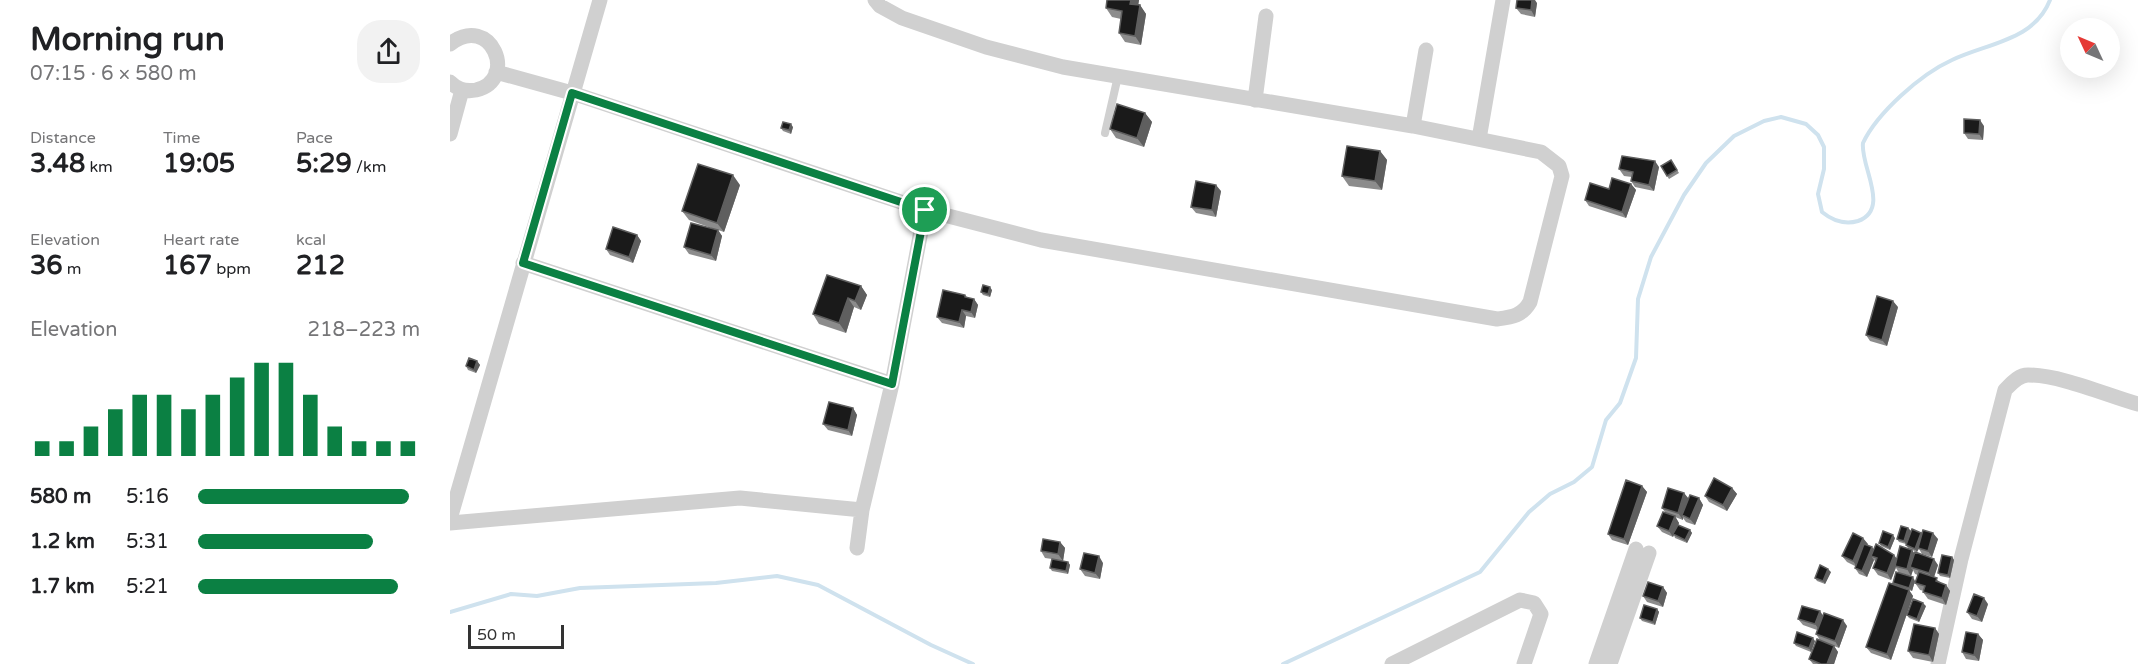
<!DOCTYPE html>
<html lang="en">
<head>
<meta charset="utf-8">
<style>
	:root { --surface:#fff; --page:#f2f2f2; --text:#202124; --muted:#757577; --accent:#0b8043 }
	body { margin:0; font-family:"Varela Round",sans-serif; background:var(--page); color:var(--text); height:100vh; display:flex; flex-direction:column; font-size:22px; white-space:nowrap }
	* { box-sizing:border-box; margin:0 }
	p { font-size:20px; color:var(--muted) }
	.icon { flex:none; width:33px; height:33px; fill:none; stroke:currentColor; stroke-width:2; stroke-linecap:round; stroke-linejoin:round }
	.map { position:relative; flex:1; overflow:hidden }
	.side { display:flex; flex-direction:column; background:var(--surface); width:450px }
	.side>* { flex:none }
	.needle { width:39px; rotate:314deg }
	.controls { position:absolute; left:1610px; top:18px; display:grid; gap:12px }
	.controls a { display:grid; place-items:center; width:60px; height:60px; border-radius:50%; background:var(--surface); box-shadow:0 6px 24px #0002; font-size:30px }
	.scale { position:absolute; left:18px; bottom:15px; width:96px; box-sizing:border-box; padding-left:6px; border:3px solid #333; border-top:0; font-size:16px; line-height:21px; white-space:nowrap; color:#333; -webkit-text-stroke:4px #fff; paint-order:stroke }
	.pin { position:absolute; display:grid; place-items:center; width:51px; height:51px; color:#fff; margin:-26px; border:3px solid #fff; border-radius:50%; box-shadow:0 2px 6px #0007 }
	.round { display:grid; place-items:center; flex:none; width:63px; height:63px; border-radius:24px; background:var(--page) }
	.headline { display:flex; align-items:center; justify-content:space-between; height:102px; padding:0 30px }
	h1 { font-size:33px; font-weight:700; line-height:45px }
	.figures { display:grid; grid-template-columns:repeat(3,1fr); gap:9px; height:102px; padding:6px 30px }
	.figures div { display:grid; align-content:center }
	.figures b { font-size:26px; font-weight:700 }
	.figures small { font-size:16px; font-weight:400 }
	.figures p { font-size:16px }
	.chart { height:168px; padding:12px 30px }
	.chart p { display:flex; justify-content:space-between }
	.chart svg { width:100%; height:108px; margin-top:6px; stroke:var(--accent); stroke-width:6 }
	ul { padding:0 30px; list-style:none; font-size:20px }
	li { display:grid; grid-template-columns:96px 72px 1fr; align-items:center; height:45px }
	li i { height:15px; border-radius:8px; background:var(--accent) }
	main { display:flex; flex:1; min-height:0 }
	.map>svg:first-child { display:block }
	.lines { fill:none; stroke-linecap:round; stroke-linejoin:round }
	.stream { stroke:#cfe2ee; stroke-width:4 }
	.lane { stroke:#d0d0d0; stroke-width:8 }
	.street { stroke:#d0d0d0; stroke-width:15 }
	.wall { fill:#8c8c8c }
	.shaded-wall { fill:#5f5f5f }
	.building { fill:#1a1a1a; stroke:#5f5f5f; stroke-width:1.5 }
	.route-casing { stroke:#fff; stroke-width:12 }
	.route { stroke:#0b8043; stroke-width:8 }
</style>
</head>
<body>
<main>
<section class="side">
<div class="headline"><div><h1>Morning run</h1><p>07:15 · 6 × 580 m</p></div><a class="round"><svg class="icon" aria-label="share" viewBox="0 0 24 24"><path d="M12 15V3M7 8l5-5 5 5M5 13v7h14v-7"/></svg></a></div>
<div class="figures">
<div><p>Distance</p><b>3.48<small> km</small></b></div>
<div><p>Time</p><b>19:05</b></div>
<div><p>Pace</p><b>5:29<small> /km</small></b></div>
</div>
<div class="figures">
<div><p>Elevation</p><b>36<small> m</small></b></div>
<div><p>Heart rate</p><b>167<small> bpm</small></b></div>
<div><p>kcal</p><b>212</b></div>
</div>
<div class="chart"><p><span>Elevation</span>218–223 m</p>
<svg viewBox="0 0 160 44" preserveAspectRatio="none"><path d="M5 44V38M15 44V38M25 44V32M35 44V25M45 44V19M55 44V19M65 44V25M75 44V19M85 44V12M95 44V6M105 44V6M115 44V19M125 44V32M135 44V38M145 44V38M155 44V38"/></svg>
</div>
<ul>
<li><b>580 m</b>5:16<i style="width:95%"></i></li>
<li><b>1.2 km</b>5:31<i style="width:79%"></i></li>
<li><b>1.7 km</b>5:21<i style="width:90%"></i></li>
</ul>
</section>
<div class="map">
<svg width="1688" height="664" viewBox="0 0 1688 664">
	<rect width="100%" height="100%" fill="#fff"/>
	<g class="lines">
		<path class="stream" d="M0,612l61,-18 26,2 43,-8 136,-5 61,-7 41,9 113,60 42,19
			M833,664l197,-92 49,-60 21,-18 24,-12 18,-15 14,-47 14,-17 16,-45 2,-59 13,-42 33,-62 22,-32 28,-27 30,-15 17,-4 25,7 12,11 6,12v22l-6,25 4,18c11,9 22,13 36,9 33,-12 2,-55 5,-78 14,-30 58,-69 89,-83 35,-17 82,-19 98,-60"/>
		<path class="lane" d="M655,133l13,-57"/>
		<path class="street" d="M0,44c41,-32 69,36 26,46 -10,2 -19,-1 -26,-8
			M46,72l76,21 353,117 116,30 456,79c15,-2 25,-3 33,-17l32,-126 -3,-10 -18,-14 -128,-26 -350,-59 -77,-20 -84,-29 -22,-12 -5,-6
			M805,100l11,-84
			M963,126l13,-76
			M0,134l12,-44
			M1029,139l24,-139
			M73,263l369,121
			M0,519l150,-519
			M0,523l290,-25 122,12
			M407,548l5,-38 30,-126 33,-174
			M942,664l128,-64 14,3 7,11 -17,50
			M1146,664l40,-115
			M1160,664l39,-111
			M1488,664l23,-105 44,-169c6,-6 13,-15 23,-15 33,0 78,20 110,29"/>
	</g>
	<path class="wall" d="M657,0h32l-1,5h2l6,9 -5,31 -16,-3 -6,-9 2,-14 -9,-2 -6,-9z
		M1087,3l-2,14 -14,-3 -5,-6z
		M695,113l7,9 -8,25 -28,-9 -6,-9z
		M1534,126l-1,14 -15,-1 -4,-6z
		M343,127l-2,7 -8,-3 -2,-3z
		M930,151l7,9 -5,30 -33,-4 -7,-10z
		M1221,160l8,13 -10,6 -8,-13z
		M1209,167l-5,24 -19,-4 -4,-6 1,-4 -8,-1 -5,-7z
		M1181,184l5,6 -10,28 -37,-12 -4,-6 24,-11z
		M290,185l-16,47 -6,-2 4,6 -6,25 -27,-7 -5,-7 33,-17 -28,-10 -7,-9z
		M771,191l-5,26 -20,-4 -5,-6z
		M187,235l4,6 -8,22 -23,-8 -4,-6z
		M411,286l6,9 -6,15 -7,-3 -8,26 -27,-9 -6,-10z
		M542,290l-2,7 -7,-2 -2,-3z
		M515,295l3,3 6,1 4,6 -3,13 -9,-2 -2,12 -22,-5 -5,-6z
		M1448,307l-11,39 -17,-5 -4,-6z
		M27,361l3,4 -4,8 -8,-3 -2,-4z
		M403,408l4,7 -5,21 -24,-6 -5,-6z
		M1192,486l5,6 -19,53 -16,-5 -4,-6z
		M1282,488l5,6 -10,17 -18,-9 -4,-6z
		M1234,493l4,6 11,-1 4,7 -8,20 -9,-3 -3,-4v2l-8,-3 4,6 -1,2 12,5 2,3 -5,10 -12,-5 -1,-3 -1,2 -11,-5 -5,-6 8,-14 -3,-4z
		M1458,528l3,3 -4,10 15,-7 16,5 -6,18 -10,-3 -3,-5 -2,3 -5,-2 3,4 23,11 -4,12 7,6 5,2 4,6 -4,14 -18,-6 -5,-7 1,-1 -4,-1 -5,-7 3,-8 -3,-1 -2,-4 -2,6 -12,-3 -3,-5 -5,12 -13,-5 -5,-7 3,-6 -2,-2 -7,17 -8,-3 -4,-6v-2l-8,-4 -5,-6 26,-12 -1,1 7,4 20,6 3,4 11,-11 -2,-3v-1l-7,-2 -2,-3z
		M1445,538l-5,12 -9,-4 -2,-3z
		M610,542l5,6 -2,13 5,1 2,3 -2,9 -16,-3 -2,-3 2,-9 -7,-1 -4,-7z
		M1502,557l2,3 -4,18 -10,-2 -2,-3z
		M653,563l-3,16 -15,-3 -5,-7z
		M1381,572l-6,12 -8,-3 -2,-3z
		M1465,581l-3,10 -3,-1 4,6 -22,64 -20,-7 -5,-6 29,-62 -2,-2z
		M1213,587l4,6 -4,14 -16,-5 -4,-6z
		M1538,604l-6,18 -10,-3 -5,-7z
		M1476,606l-7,16 -10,-4 -2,-3z
		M1207,609l2,3 -4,13 -13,-4 -2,-3z
		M1373,616l24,10 -8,22 -5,-2 4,6 -4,12h-21l-4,-5 11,-19 -4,-6 1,-4 -14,-5 -5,-6z
		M1485,628l4,6 -6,28 -20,-4 -5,-7z
		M1528,634l5,6 -4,21 -13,-2 -4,-7z
		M1365,641l-4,11 -15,-6 -2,-3z"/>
	<path class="shaded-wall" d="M681,0h8l-2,13 -7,-9z
		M1082,0h3l2,3 -2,14 -4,-7z
		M690,5l6,9 -5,31 -6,-9z
		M695,113l7,9 -8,25 -7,-9z
		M1530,120l4,6 -1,14 -4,-6z
		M341,124l2,3 -2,7 -2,-4z
		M930,151l7,9 -5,30 -7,-9z
		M1205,161l4,6 -5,24 -5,-6z
		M283,175l7,10 -16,47 -7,-9z
		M1181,184l5,6 -10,28 -4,-6z
		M766,185l5,6 -5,26 -4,-7z
		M268,230l4,6 -6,25 -5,-6z
		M187,235l4,6 -8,22 -4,-6z
		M411,286l6,9 -6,15 -6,-9z
		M540,287l2,3 -2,7 -2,-3z
		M398,298l6,9 -8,26 -7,-10z
		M524,299l4,6 -3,13 -4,-6z
		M1443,301l5,6 -11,39 -5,-6z
		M512,310l4,6 -2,12 -5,-6z
		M27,361l3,4 -4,8 -2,-3z
		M403,408l4,7 -5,21 -4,-6z
		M1192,486l5,6 -19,53 -4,-6z
		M1282,488l5,6 -10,17 -4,-6z
		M1234,493l5,6 -7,16 1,3v2l-5,-7z
		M1249,498l4,7 -8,20 -5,-6z
		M1225,516l4,7 -6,14 -4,-6z
		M1458,528l3,3 -5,13 -2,-3z
		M1240,530l2,3 -5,10 -2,-3z
		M1471,533l3,3 -7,16 -2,-3z
		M1483,533l5,6 -6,18 -4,-6z
		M1443,535l2,3 -5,12 -2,-3z
		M1413,538l5,6 -11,23 -4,-6z
		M610,542l5,6 -2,13 -5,-7z
		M1422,547l4,6 -5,3 3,4 -7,17 -5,-6z
		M1462,550l4,6 -6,11 3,3 -2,6 -4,-7z
		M1444,555l4,6 -7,19 -4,-7z
		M649,556l4,7 -3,16 -5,-6z
		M1502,557l2,3 -4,18 -2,-3z
		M1484,559l4,6 -5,15 -4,-7z
		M618,562l2,3 -2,9 -2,-3z
		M1378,569l3,3 -6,12 -2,-3z
		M1463,577l2,4 -3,10 -3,-3z
		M1496,585l4,6 -4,14 -4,-7z
		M1213,587l4,6 -4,14 -5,-6z
		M1459,590l4,6 -22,64 -4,-6z
		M1534,598l4,6 -6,18 -5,-6z
		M1473,603l3,3 -7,16 -2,-3z
		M1207,609l2,3 -4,13 -2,-3z
		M1370,611l4,6 -4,14 -5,-7z
		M1393,620l4,6 -8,22 -4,-7z
		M1485,628l4,6 -6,28 -4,-7z
		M1528,634l5,6 -4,21 -5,-6z
		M1363,638l2,3 -4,11 -2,-4z
		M1384,646l4,6 -4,12h-7z"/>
	<path class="building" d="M657,0h24l-1,4 10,1 -5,31 -16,-3 3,-22 -16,-3z
		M1067,0h15l-1,10 -15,-2z
		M667,104l28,9 -8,25 -27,-9z
		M1514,119l16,1 -1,14 -15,-1z
		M333,122l8,2 -2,6 -8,-2z
		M897,146l33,5 -5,30 -33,-5z
		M1172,156l33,5 -6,24 -18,-4 2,-9 -14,-3z
		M1221,160l6,10 -10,6 -6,-10z
		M248,164l35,11 -16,48 -35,-12z
		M1162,178l19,6 -9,28 -37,-12 5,-17 19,6z
		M746,181l20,4 -4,25 -21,-3z
		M241,223l27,7 -7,25 -27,-8z
		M163,227l24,8 -8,22 -23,-8z
		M377,275l34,11 -6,15 -7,-3 -9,25 -26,-9z
		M533,285l7,2 -2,7 -7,-2z
		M493,290l22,5v2l9,2 -3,13 -9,-2 -3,12 -22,-5z
		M1427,296l16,5 -11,39 -16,-5z
		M19,358l8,3 -3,9 -8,-4z
		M379,402l24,6 -5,22 -25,-6z
		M1264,478l18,10 -9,17 -18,-9z
		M1176,480l16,6 -18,53 -16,-5z
		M1218,488l16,5 -6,20 -16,-5z
		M1240,495l9,3 -9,21 -8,-4z
		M1213,512l12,4 -6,15 -12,-5z
		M1228,525l12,5 -5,10 -12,-6z
		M1451,526l7,2 -4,13 -7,-2z
		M1462,529l9,4 -6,16 -9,-4z
		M1473,530l10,3 -5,18 -10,-3z
		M1433,531l10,4 -5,12 -9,-4z
		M1403,533l10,5 -10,23 -11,-5z
		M593,539l17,3 -2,12 -17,-3z
		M1414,544l8,3 -10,24 -7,-3z
		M1426,544l18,11 -7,18 -14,-5 4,-10 -6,-2z
		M1450,546l12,4 -5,19 -12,-3z
		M1465,552l19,7 -5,14 -19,-6z
		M634,553l15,3 -4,17 -15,-4z
		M1492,555l10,2 -4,18 -10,-2z
		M602,559l16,3 -2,9 -16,-3z
		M1370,565l8,4 -5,12 -8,-3z
		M1446,572l17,5 -4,11 -16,-5z
		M1469,572l18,6 -1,3 10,4 -4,13 -19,-6 2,-6 -10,-3z
		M1198,582l15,5 -5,14 -15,-5z
		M1439,583l20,7 -22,64 -21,-7z
		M1524,594l10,4 -7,18 -10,-4z
		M1463,599l10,4 -6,16 -10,-4z
		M1194,605l13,4 -4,13 -13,-4z
		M1352,606l18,5 -5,13 -17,-5z
		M1374,613l19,7 -8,21 -19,-7z
		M1464,624l21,4 -6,27 -21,-4z
		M1347,632l16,6 -4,10 -15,-5z
		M1516,632l12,2 -4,21 -12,-3z
		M1367,639l17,7 -7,18h-6l-12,-5z"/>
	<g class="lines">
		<defs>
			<path id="route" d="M122,93l353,117 -33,174 -369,-121z"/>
		</defs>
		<use href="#route" class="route-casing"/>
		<use href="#route" class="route"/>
	</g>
</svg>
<div class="controls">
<a><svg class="needle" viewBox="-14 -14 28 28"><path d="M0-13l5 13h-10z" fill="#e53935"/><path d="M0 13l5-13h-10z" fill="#757577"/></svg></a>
</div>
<div class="scale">50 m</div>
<div class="pin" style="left:475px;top:210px;background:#1e9e55"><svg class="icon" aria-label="arrive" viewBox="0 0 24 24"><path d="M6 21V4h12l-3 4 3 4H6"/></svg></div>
</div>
</main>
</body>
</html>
